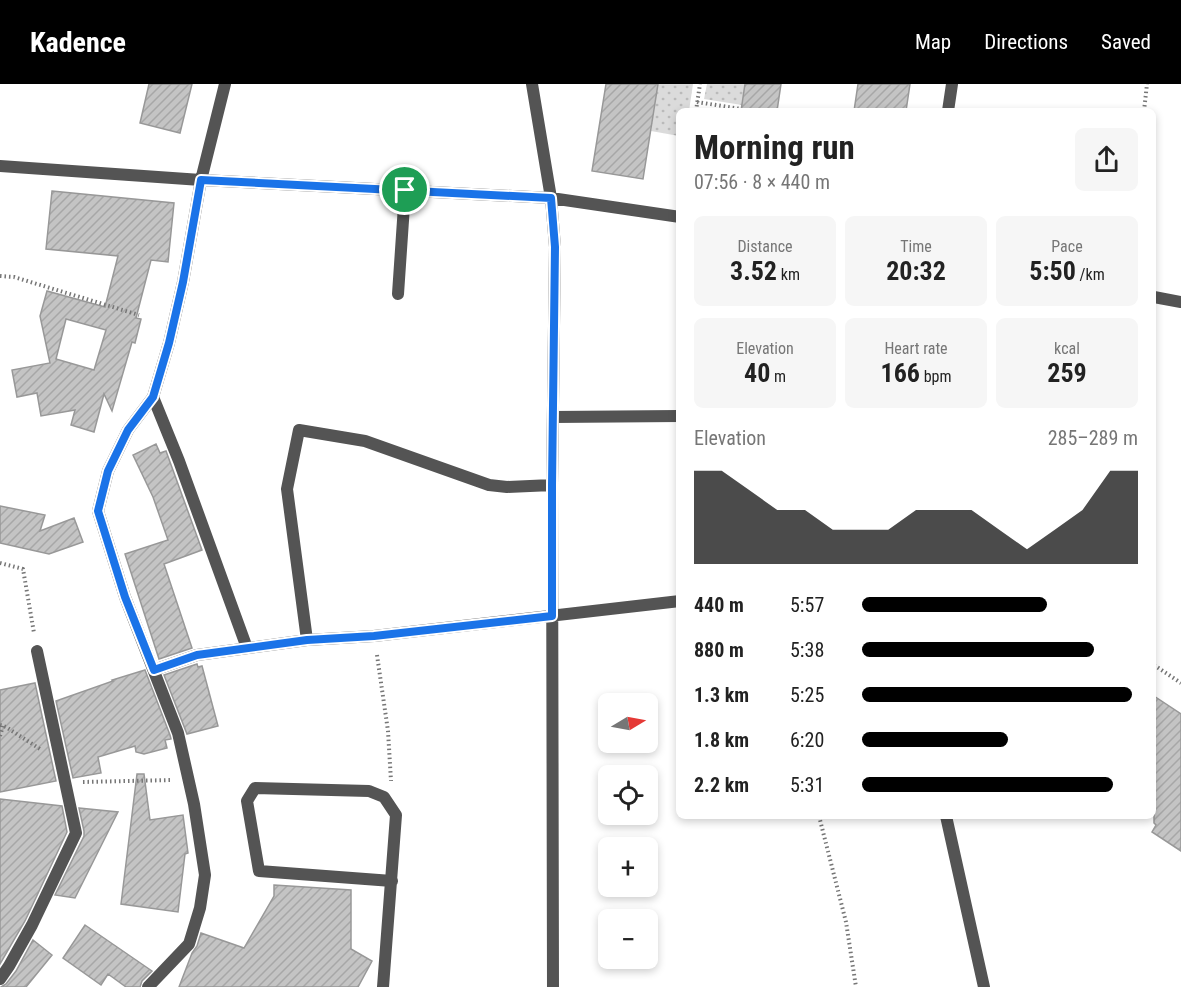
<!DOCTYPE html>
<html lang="en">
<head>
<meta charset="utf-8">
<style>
	:root { --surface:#fff; --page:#f6f6f6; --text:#222; --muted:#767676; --accent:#000 }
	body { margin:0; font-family:"Roboto Condensed",sans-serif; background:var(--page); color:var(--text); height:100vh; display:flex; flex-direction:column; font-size:22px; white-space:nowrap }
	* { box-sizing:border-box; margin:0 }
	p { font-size:20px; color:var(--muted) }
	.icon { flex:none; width:33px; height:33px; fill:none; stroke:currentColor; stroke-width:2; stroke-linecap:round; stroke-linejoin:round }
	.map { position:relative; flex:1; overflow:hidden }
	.sheet { position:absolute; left:676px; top:24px; width:480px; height:711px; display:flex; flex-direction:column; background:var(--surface); border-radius:9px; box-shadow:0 3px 9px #0003 }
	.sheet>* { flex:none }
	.needle { width:39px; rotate:80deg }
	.buttons { position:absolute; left:598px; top:609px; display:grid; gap:12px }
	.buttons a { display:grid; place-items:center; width:60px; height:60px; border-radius:9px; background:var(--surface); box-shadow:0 3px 9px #0003; font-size:30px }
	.pin { position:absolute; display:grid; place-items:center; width:51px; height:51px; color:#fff; margin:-26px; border:3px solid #fff; border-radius:50%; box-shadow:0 2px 6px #0007 }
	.round { display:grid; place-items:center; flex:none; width:63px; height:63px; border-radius:9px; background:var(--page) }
	.overview { display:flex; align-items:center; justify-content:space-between; height:102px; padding:0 18px }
	h1 { font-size:33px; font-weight:700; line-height:45px }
	.figures { display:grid; grid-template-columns:repeat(3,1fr); gap:9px; height:102px; padding:6px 18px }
	.figures div { display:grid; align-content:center; border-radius:9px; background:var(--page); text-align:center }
	.figures b { font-size:26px; font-weight:700 }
	.figures small { font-size:16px; font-weight:400 }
	.figures p { font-size:16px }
	.chart { height:168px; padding:12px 18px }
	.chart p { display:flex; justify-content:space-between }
	.chart svg { width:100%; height:108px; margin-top:6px; fill:var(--accent); opacity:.7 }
	ul { padding:0 18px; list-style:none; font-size:20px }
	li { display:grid; grid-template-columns:96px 72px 1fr; align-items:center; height:45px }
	li i { height:15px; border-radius:8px; background:var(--accent) }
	header { display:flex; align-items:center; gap:36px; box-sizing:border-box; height:84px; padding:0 30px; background:var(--accent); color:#fff }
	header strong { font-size:28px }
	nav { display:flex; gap:33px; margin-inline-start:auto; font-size:21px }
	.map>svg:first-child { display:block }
	.grass { fill:url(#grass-dots) }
	.building { fill:url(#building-hatch); stroke:#989898; stroke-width:1.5; fill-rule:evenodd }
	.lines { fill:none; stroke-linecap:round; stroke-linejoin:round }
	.path { stroke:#767676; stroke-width:4; stroke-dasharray:1.5 3; stroke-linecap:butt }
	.minor { stroke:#545454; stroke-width:12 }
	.route-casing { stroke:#fff; stroke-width:12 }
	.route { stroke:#1a73e8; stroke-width:8 }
</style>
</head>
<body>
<header>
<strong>Kadence</strong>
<nav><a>Map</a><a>Directions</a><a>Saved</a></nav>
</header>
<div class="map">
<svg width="1181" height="903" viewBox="0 0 1181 903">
	<defs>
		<pattern id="grass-dots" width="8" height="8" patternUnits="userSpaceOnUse" patternTransform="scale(1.5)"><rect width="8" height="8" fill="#dbdbdb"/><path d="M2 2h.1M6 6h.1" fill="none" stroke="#bababa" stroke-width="1.8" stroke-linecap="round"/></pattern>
		<pattern id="building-hatch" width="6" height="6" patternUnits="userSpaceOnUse" patternTransform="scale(1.5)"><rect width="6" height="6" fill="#c4c4c4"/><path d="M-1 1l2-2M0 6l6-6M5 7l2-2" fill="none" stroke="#a7a7a7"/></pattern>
	</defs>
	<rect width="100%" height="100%" fill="#fff"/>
	<path class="grass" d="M658,0h35l-4,27h-9l-1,25 -28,-5z
		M707,0h38l-3,21 -38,-6z"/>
	<path class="building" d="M149,0h43l-12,49 -40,-10z
		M606,0h52l-15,95 -51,-8z
		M745,0h36l-4,27h-36z
		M858,0h52l-4,27h-52z
		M52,107l122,12 -6,59 -17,-2 -15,58 5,1 -6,24 -3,-1 -20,69 -8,-17 -10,38 -23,-7 4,-15 -34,6 -4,-23 -20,4 -5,-27 38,-7 -10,-47 7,-25 58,16 13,-51 -72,-7zM66,235l40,11 -12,40 -38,-11z
		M156,360l4,9 6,-2 36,99 -38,14 28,84 -33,11 -34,-105 43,-14 -15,-43 -20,-42z
		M0,422l45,9 -5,16 34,-13 9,24 -34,12 -49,-11z
		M197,580l1,3 4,-1 16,60 -31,8 -23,-59z
		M145,586l25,65 1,4 -6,1 2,8 -23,6 -8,-2 -1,-6 -37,11 3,16 -28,5 -17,-77 57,-20 -1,-1z
		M35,599l21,98 -56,11v-102z
		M1154,612l27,18v137l-29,-19 4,-7 -2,-2z
		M137,690h7l6,46 33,-5 5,38 -3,1 -7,58 -57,-8z
		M0,715l62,7 5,26 -42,89 -25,43z
		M79,724l39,4 -43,86 -20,-3 29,-59v-5z
		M274,801l77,5v59l21,12 -14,26h-179l13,-34 5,-7 4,-13 43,15 30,-52z
		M85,841l67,46 -10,10 -2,6h-14l-18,-13 -7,11 -38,-27z
		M33,856l19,15 -26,32h-25l5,-3 10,-13z"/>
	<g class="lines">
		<path class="path" d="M697,18l44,7
			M696,27l4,-27
			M1144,27l3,-27
			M0,192l14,1 125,38
			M0,479l23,6 11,64
			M377,571l11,76 3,50
			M1154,581l27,18
			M0,641l6,2 34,22
			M0,652l3,-10
			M83,698l89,-2
			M819,732l27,106 10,65"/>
		<path class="minor" d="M532,0l19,114 4,49 -3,238 1,502
			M948,27l4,-27
			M0,82l201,14 350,18 129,19
			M398,210l7,-103
			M1154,213l27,5
			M153,313l26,64 68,187
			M553,333l127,-1
			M307,556l-20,-151 12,-59 66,11 124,44 18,2 45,-2
			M154,586l43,-15 110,-15 67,-4 306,-35
			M946,732l38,171
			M0,895l9,-13 23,-41 44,-92 -39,-182
			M148,903l41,-43 11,-36 5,-33 -11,-71 -16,-71 -53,-136 -27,-86 10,-40 20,-41 25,-33 16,-54 14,-61 18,-102 24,-96
			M383,903l13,-172 -12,-18 -15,-6 -114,-3 -8,13 12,70 133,10"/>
	</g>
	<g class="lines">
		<defs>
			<path id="route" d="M201,96l350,18 4,49 -3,238v131l-178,20 -67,4 -110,15 -43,15 -29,-73 -27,-86 10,-40 20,-41 25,-33 16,-54 14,-61z"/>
		</defs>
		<use href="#route" class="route-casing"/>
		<use href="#route" class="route"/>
	</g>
</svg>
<div class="buttons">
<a><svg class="needle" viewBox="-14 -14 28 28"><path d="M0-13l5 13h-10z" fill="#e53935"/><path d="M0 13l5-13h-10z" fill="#767676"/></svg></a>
<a><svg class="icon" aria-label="locate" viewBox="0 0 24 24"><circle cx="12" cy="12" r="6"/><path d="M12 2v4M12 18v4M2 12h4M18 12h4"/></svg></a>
<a>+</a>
<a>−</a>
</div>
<div class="pin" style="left:405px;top:106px;background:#1e9e55"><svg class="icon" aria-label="arrive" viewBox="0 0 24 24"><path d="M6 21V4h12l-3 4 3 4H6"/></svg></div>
<section class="sheet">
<div class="overview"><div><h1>Morning run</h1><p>07:56 · 8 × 440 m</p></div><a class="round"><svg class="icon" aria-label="share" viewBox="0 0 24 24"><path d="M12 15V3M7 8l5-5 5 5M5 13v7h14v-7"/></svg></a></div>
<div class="figures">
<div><p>Distance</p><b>3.52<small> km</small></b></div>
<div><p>Time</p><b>20:32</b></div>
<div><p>Pace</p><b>5:50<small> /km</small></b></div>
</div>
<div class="figures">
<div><p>Elevation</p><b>40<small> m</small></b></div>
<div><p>Heart rate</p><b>166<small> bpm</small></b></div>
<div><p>kcal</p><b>259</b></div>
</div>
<div class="chart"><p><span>Elevation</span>285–289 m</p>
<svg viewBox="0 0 160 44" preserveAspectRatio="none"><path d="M0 44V6L10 6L20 14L30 22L40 22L50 30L60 30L70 30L80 22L90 22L100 22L110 30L120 38L130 30L140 22L150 6L160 6V44z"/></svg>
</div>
<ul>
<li><b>440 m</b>5:57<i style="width:67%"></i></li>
<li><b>880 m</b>5:38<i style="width:84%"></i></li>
<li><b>1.3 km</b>5:25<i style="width:98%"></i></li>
<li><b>1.8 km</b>6:20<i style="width:53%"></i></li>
<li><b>2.2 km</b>5:31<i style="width:91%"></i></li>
</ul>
</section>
</div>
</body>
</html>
